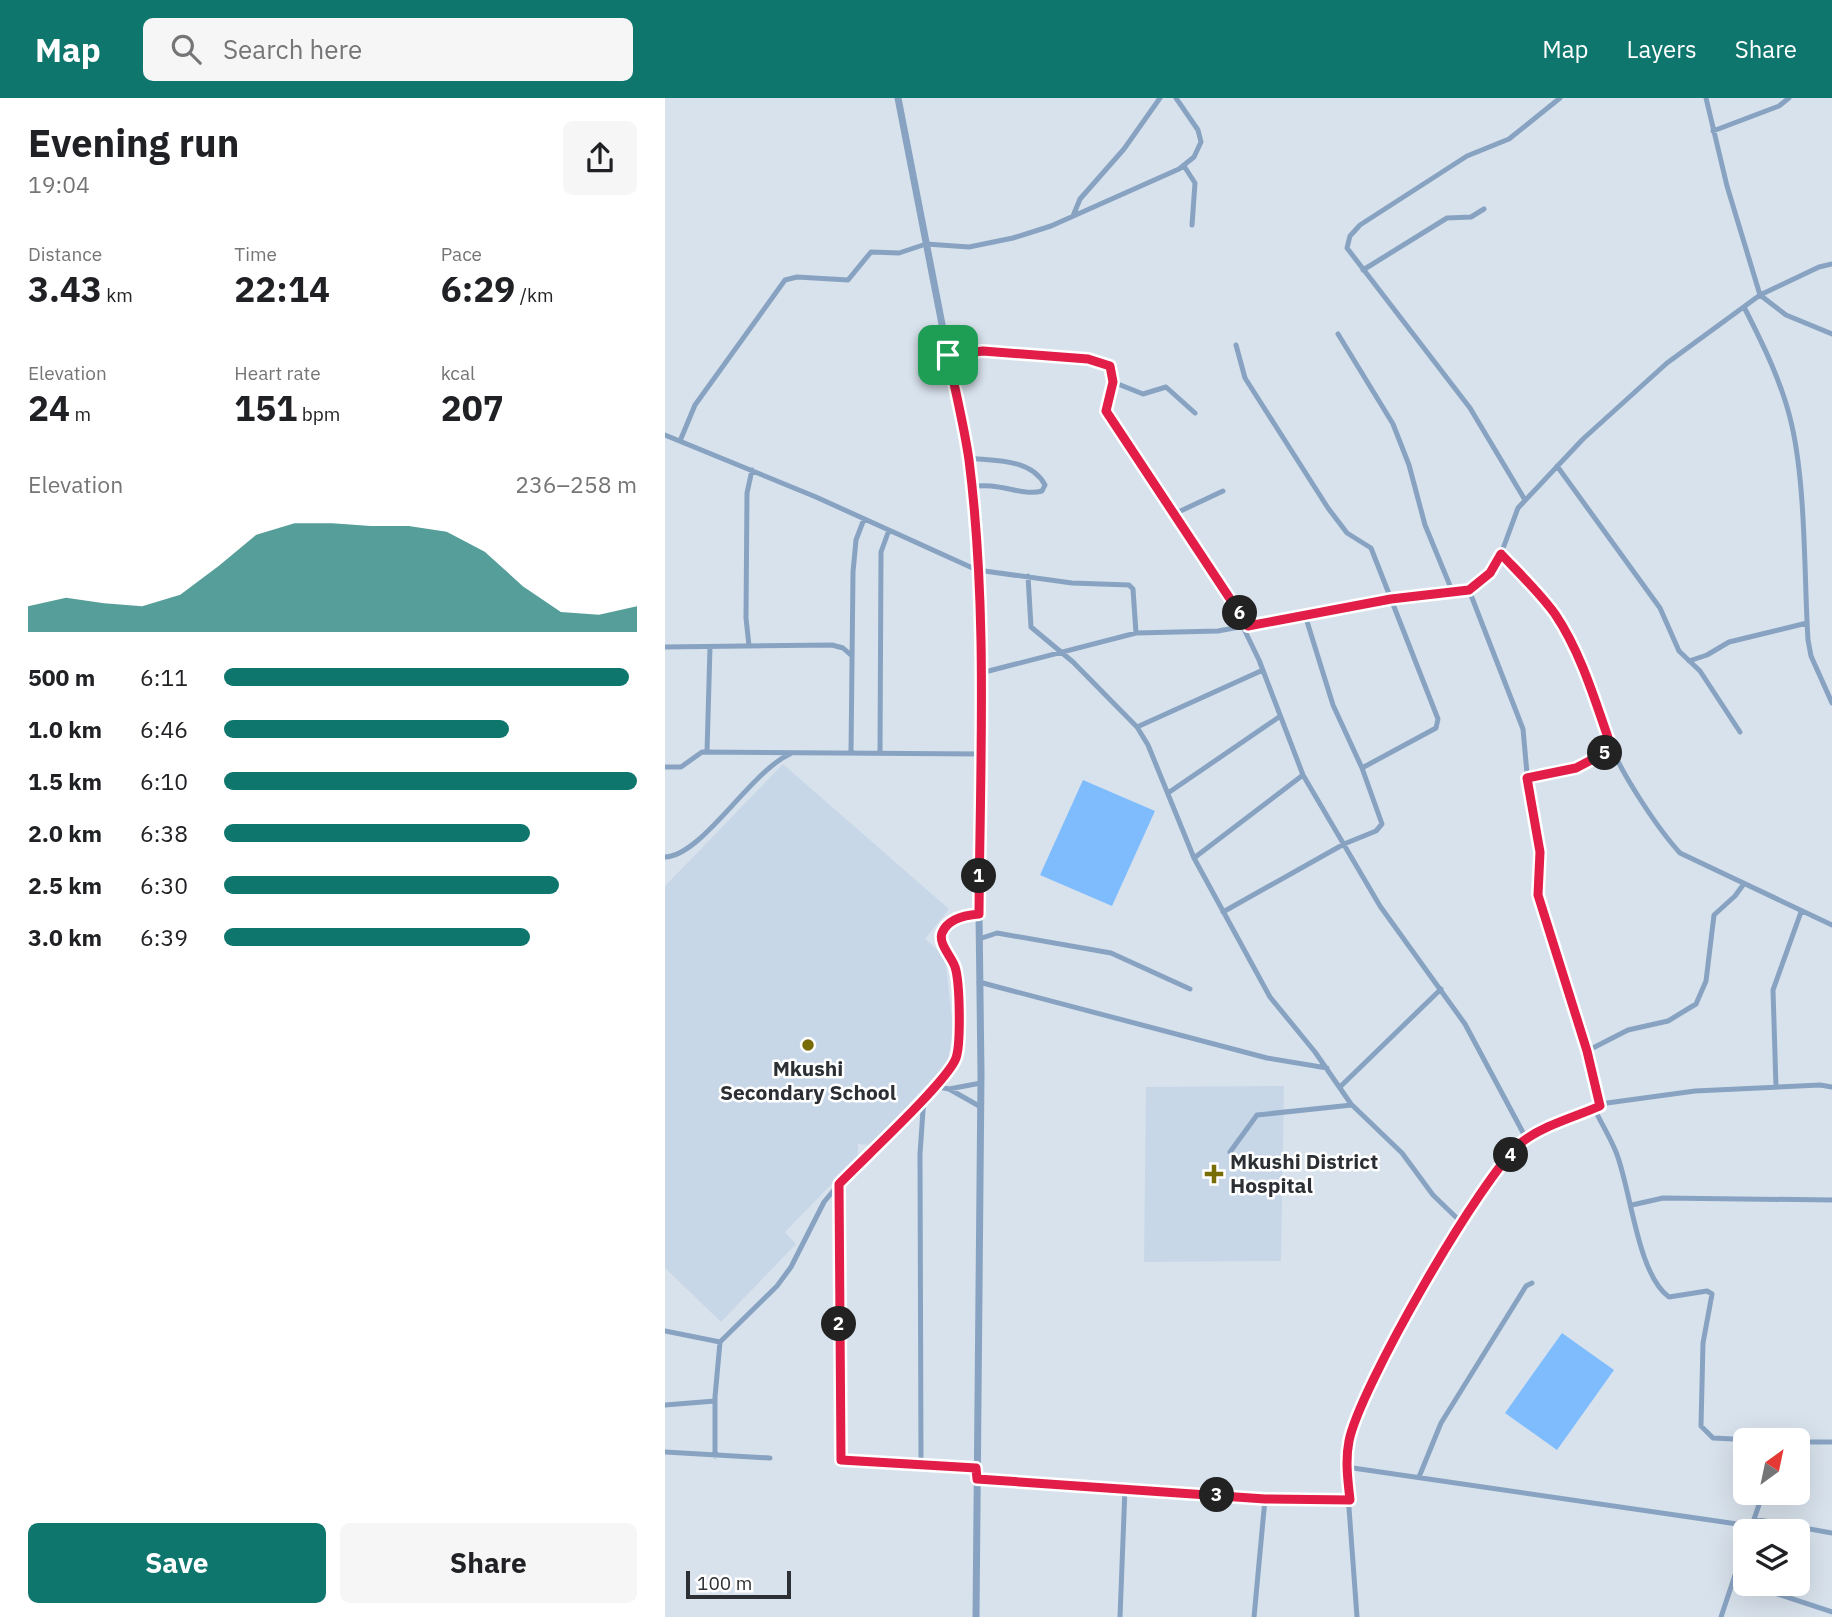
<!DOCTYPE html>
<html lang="en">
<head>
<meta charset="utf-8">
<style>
	:root { --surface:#fff; --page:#f6f6f6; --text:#202124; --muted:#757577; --accent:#0f766e }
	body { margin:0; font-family:"IBM Plex Sans",sans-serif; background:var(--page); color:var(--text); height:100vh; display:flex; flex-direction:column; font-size:26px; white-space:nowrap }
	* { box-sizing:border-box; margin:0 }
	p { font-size:23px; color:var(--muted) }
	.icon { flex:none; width:38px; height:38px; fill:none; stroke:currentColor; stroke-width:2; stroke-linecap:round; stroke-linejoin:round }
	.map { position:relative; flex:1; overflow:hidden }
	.sheet { display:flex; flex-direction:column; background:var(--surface); width:665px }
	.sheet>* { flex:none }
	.needle { width:46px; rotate:33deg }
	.fabs { position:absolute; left:1068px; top:1330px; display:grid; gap:14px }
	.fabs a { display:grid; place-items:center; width:77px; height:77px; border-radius:10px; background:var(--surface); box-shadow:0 7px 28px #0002; font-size:35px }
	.scale { position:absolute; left:21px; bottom:18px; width:105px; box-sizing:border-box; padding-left:7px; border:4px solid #2c3034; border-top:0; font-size:19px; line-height:24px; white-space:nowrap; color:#2c3034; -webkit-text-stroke:5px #fff; paint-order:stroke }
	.pin { position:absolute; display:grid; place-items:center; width:60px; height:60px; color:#fff; margin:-30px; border-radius:14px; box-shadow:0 4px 10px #0006 }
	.km { position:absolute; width:35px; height:35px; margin:-18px; border-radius:50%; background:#222; color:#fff; font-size:19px; line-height:35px; text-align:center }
	.round { display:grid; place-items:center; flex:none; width:74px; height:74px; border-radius:10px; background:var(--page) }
	.headline { display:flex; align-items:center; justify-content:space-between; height:119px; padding:0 28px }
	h1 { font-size:38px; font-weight:700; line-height:52px }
	.stats { display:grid; grid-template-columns:repeat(3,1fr); gap:10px; height:119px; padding:7px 28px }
	.stats div { display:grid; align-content:center }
	.stats b { font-size:35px; font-weight:700 }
	.stats small { font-size:19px; font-weight:400 }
	.stats p { font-size:19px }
	.chart { height:196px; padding:14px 28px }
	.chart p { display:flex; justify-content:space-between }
	.chart svg { width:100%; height:126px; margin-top:7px; fill:var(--accent); opacity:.7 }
	.cta { display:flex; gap:14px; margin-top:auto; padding:14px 28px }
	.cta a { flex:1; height:80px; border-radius:10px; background:var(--accent); color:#fff; font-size:28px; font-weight:700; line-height:80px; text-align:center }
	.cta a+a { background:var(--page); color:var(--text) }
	ul { padding:0 28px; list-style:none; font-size:23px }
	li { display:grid; grid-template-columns:112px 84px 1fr; align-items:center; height:52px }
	li i { height:18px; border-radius:9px; background:var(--accent) }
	header { display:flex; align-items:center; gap:42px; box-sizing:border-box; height:98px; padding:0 35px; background:var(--accent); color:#fff }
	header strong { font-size:33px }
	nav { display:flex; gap:38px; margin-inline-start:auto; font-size:24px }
	.search { width:490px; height:63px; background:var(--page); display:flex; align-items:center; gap:18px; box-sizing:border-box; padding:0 24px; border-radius:10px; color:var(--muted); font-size:26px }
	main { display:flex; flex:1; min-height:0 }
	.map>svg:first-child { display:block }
	.built { fill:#c8d7e7 }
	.green { fill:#7fbcfe }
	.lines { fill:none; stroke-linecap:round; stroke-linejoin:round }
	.minor { stroke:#88a3c2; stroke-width:5 }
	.tertiary { stroke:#88a3c2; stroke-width:7 }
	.route-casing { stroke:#fff; stroke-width:14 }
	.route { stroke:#e11d48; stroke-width:9 }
	.poi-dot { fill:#786c07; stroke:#fff; stroke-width:2.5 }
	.labels { text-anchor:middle; stroke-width:5; stroke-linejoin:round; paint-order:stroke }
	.poi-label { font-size:21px; font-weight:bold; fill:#2c3034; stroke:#fff }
</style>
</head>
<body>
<header>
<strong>Map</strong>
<div class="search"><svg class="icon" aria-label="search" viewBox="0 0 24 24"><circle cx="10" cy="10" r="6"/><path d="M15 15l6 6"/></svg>Search here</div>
<nav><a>Map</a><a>Layers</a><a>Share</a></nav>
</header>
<main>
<section class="sheet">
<div class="headline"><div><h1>Evening run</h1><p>19:04</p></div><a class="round"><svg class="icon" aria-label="share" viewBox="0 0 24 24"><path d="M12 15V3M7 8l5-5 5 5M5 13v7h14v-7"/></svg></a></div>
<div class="stats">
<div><p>Distance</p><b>3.43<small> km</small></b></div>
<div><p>Time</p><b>22:14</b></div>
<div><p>Pace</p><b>6:29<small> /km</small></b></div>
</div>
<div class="stats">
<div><p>Elevation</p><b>24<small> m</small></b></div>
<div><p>Heart rate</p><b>151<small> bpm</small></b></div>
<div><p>kcal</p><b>207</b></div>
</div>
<div class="chart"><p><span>Elevation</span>236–258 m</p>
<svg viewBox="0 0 160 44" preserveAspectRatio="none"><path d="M0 44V35L10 32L20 34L30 35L40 31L50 21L60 10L70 6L80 6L90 7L100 7L110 9L120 16L130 28L140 37L150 38L160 35V44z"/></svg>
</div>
<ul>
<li><b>500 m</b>6:11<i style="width:98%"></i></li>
<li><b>1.0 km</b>6:46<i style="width:69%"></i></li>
<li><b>1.5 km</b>6:10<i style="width:100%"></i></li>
<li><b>2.0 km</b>6:38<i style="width:74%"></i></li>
<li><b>2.5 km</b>6:30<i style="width:81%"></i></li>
<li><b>3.0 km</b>6:39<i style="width:74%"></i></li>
</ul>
<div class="cta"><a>Save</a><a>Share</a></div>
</section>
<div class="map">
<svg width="1167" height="1519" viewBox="0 0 1167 1519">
	<rect width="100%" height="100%" fill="#d8e2ec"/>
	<path class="built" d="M118,666l166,145 -24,30 20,17 8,72 -5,34 -77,83 -13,-1v13l-73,75 11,12 -75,78 -56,-54v-382z
		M619,988l-3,175 -137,1 2,-175z"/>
	<path class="green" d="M418,682l72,31 -43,95 -72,-31z
		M897,1235l52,37 -57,80 -52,-37z"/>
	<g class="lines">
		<path class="minor" d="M1041,0l21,88 33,109 26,20 46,19
			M1048,33l66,-25 10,-8
			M519,68l11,17 -3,42
			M408,118l7,-17 44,-50 36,-51
			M698,172l84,-52 24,-1 13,-8
			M1079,209c19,37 39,78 48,119 14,63 12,149 16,214l3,16 21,47
			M673,236l55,90 16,41 16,60 28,68
			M571,247l9,33 83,130 19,25 24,15 67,171 -2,9 -74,40
			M283,257c29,-4 139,-4 162,11l3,16 -7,29 143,215
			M448,284l30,12 23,-7 29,26
			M0,337l151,62 161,73 95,13 57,2 4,4 3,44
			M15,343l15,-36 90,-125 12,-3 51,3 23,-28 28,1 27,-9 43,3 44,-9 38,-12 128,-57 15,-12 7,-15 -3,-12 -22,-32
			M303,360c26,3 63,0 77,27l-3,6c-20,6 -44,-10 -71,-4
			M892,368l103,142 19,43 21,20 40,61
			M860,402l-55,-92 -123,-160 3,-12 10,-11 107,-69 42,-17 51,-41
			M507,417l51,-24
			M836,456c21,23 47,46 62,73 20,38 32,79 48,119 12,30 47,83 69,107l152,72
			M363,478l3,51 42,35 64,65 11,18 46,113 76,139 45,55 36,52 51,49 31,42 30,29
			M804,492l54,139 7,78 10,45 -2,43 49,156 13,55
			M578,529l16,33 44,115 77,131 85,118 62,116
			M84,548l-3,-28 1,-125 5,-23
			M0,549l167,-2 11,3 9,8
			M1024,563l18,-6 22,-13 78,-19
			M316,575l155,-40 82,-2 173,-32 78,-9 21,-17 11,-19 17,-46 65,-69 84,-76 93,-68 59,-28 13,-3
			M472,629l126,-57
			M42,654l3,-105
			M186,654l2,-180 3,-32 8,-21
			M215,654l1,-200 8,-22
			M0,669h16l21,-15 279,2
			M862,680l49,-10 36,-19
			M503,695l111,-76
			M0,759c37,-1 85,-85 125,-103
			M529,760l109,-83
			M558,814l121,-68 32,-13 6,-7 -20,-56 -29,-63 -28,-90
			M314,841l18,-6 114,20 79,36
			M314,884l288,76 60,10
			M922,953l41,-21 40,-9 28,-17 10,-23 8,-66 21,-19 8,-11
			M269,988l15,3 32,18
			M676,988l100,-97
			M1111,989l-3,-97 28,-78
			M284,991l32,-6
			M929,1010c7,15 16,29 22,44 15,37 21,122 53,145l38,-6 5,3 -9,49 -2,83 12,12 39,2
			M565,1054l27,-37 95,-10
			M173,1088l3,273 135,9
			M967,1107l31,-7 169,2
			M0,1233l55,11
			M0,1307l50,-4
			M1132,1344h35
			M0,1354l105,6
			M50,1358v-59l5,-55 57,-56 14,-19 33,-65 15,-18 95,-98 21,-26 3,-79 -3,-17 -14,-25 1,-7 14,-13 23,-5
			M256,1367l-1,-311 4,-58
			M681,1369l405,59
			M754,1379l22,-54 85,-137 6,-3
			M311,1381l289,20 85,1
			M1089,1421l78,14
			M1085,1433l13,-38
			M1082,1486l85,28
			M455,1519l5,-129
			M589,1519l11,-118
			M692,1519l-11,-150 2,-25 23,-57 92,-161 41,-61 18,-20 85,-40 88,-12 125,-6 12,2
			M1056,1519l24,-72"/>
		<path class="tertiary" d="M233,0l70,360 9,112 4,103 -2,241 2,160 -5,543"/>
	</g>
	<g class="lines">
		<defs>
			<path id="route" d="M318,253l105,8 22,7 3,16 -7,29 142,215 143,-27 78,-9 21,-17 11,-19c18,19 39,39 54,60 27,40 41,90 57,135l-36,19 -49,10 13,74 -2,43 49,156 13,55c-25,11 -56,19 -78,36 -40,33 -163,247 -173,299 -4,20 -1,40 1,59l-85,-1 -288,-20 -1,-11 -135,-8 -2,-276c22,-23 109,-103 117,-126 5,-14 4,-76 -1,-91 -3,-10 -17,-23 -13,-34 6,-15 24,-18 37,-19 1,-150 9,-304 -10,-454 -5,-35 -14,-70 -21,-105z"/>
		</defs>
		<use href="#route" class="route-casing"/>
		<use href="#route" class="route"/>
	</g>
	<g class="poi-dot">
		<circle cx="143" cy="947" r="7"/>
		<path d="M545.5 1065.5h7v7h7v7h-7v7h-7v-7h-7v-7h7z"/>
	</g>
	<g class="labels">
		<g class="poi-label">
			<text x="143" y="978">Mkushi<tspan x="143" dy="24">Secondary School</tspan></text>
			<text x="565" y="1071" text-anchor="start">Mkushi District<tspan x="565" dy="24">Hospital</tspan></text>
		</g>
	</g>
</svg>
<div class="fabs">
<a><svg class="needle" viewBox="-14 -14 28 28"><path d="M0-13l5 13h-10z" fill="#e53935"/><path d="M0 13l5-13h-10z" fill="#757577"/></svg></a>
<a><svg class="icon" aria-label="layers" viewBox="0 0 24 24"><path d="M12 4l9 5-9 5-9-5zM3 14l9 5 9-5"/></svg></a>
</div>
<div class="scale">100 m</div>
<div class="pin" style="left:283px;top:257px;background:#1e9e55"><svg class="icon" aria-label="arrive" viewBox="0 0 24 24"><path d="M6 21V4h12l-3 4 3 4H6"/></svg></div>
<b class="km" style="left:314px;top:778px">1</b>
<b class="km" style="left:174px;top:1226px">2</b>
<b class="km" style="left:552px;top:1397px">3</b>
<b class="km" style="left:846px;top:1057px">4</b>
<b class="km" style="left:940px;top:655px">5</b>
<b class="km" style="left:575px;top:515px">6</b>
</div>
</main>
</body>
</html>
